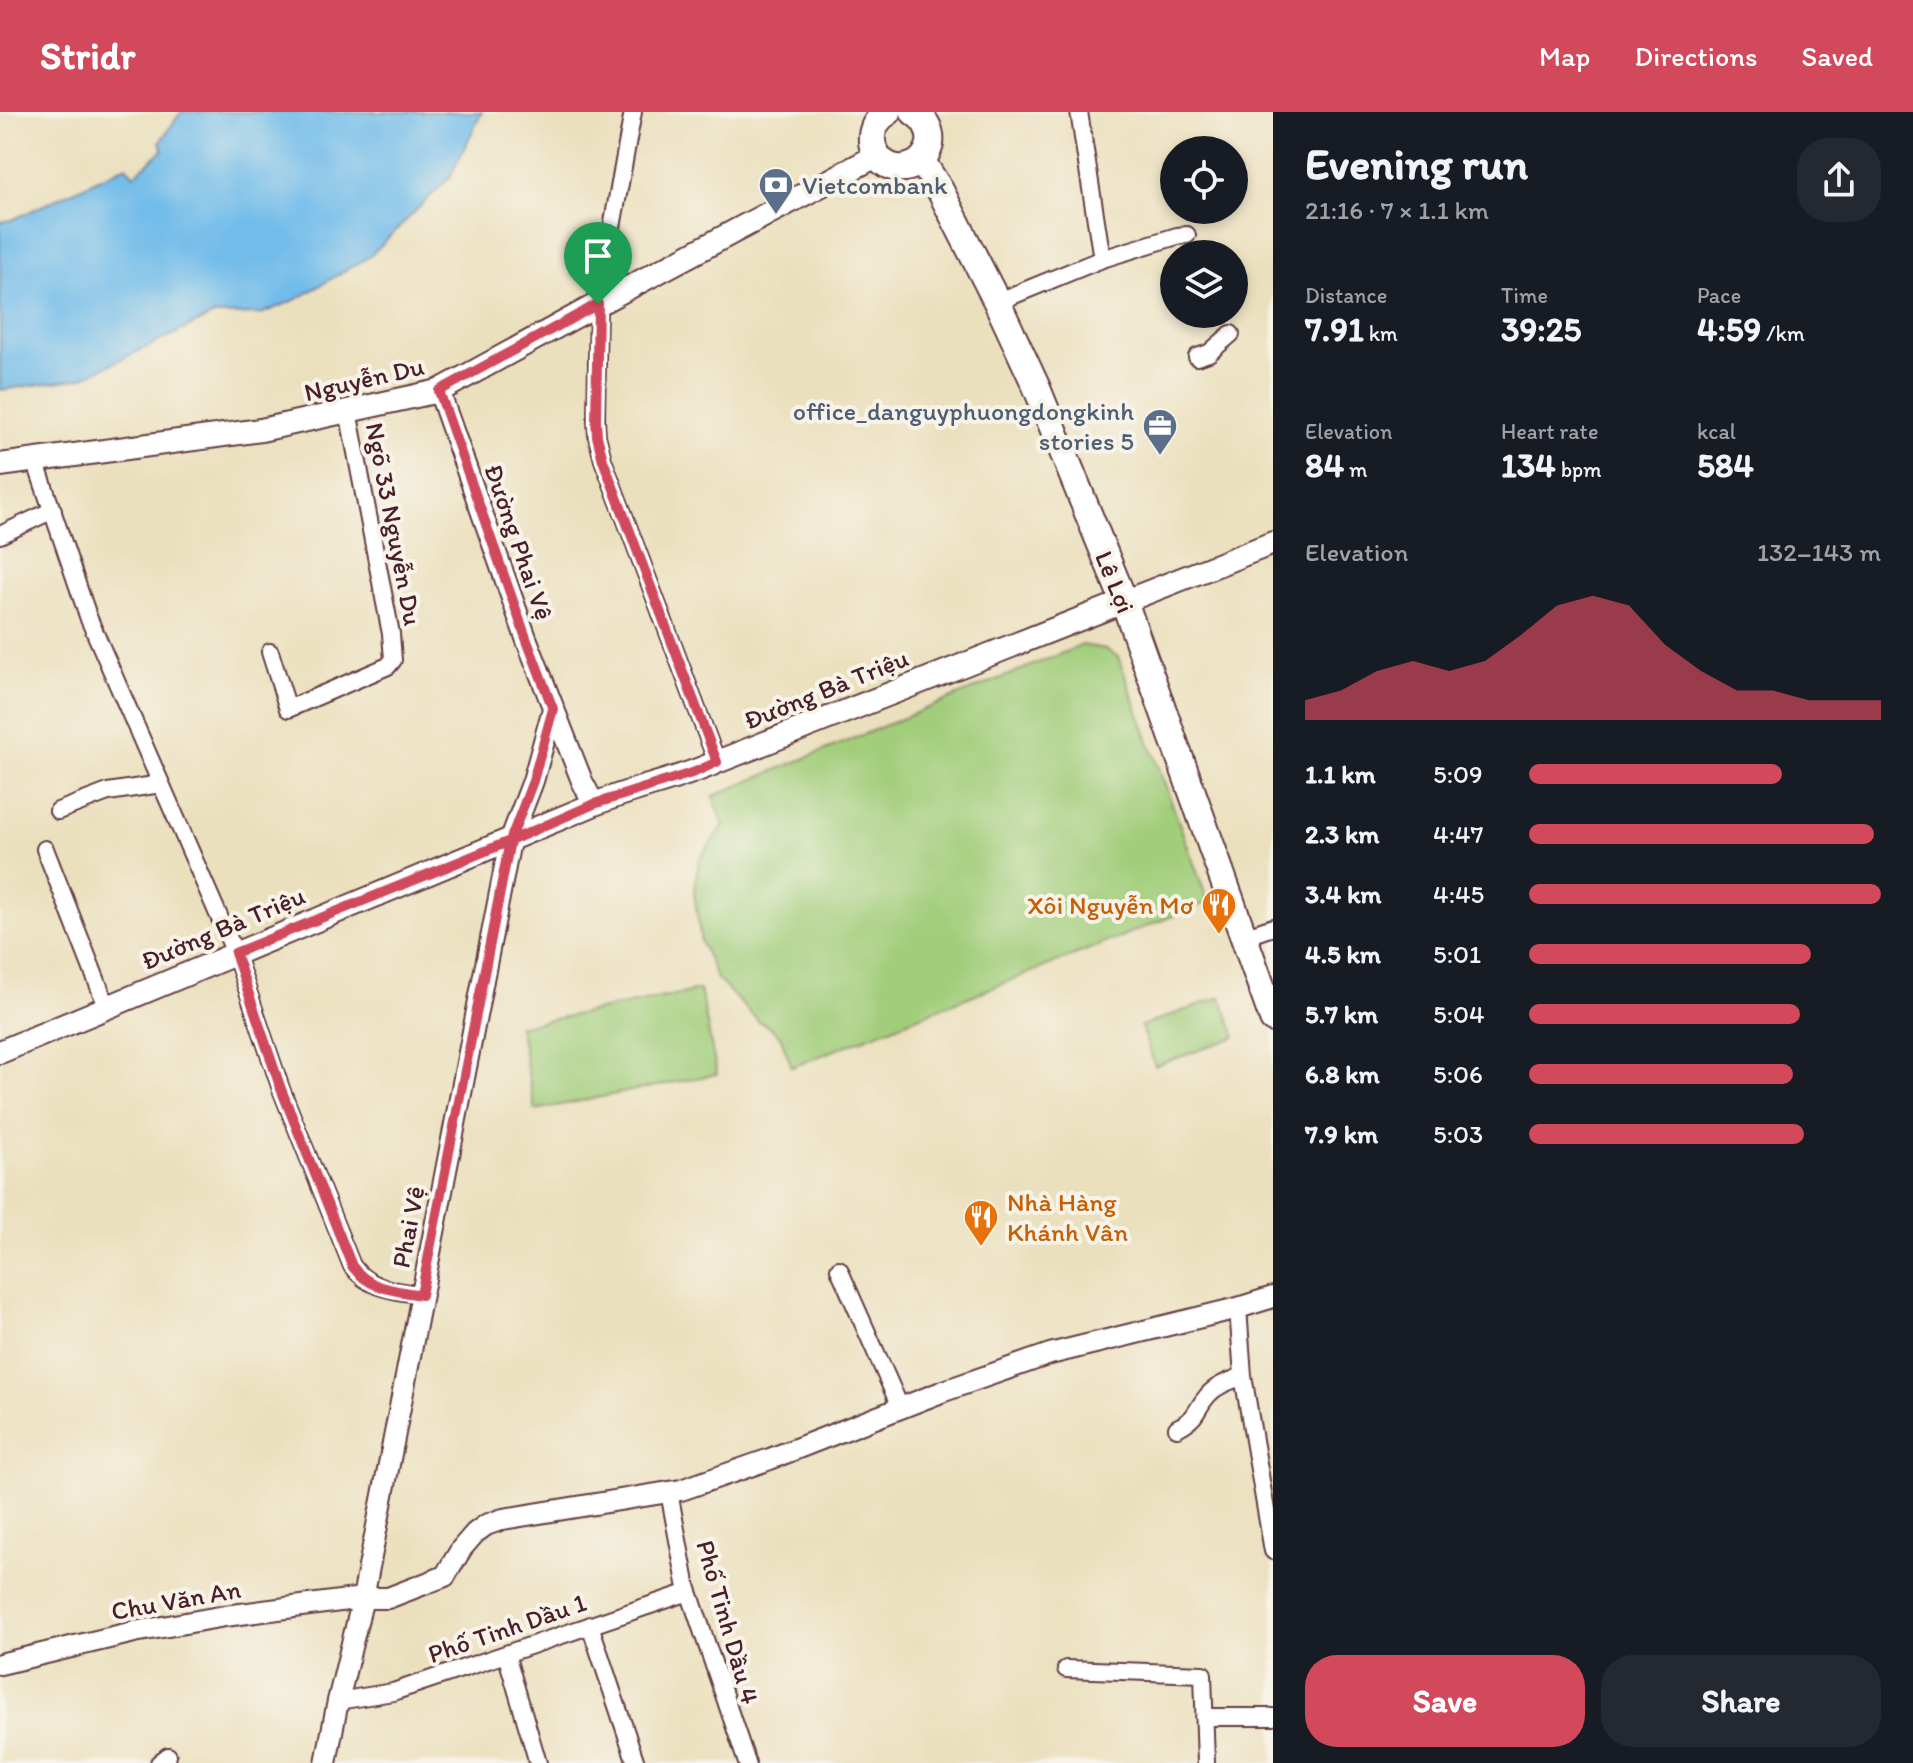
<!DOCTYPE html>
<html lang="en">
<head>
<meta charset="utf-8">
<style>
	:root { --surface:#171b24; --page:#242831; --text:#f1f3f6; --muted:#9ea1a6; --accent:#d1495b }
	body { margin:0; font-family:Itim,sans-serif; background:var(--page); color:var(--text); height:100vh; display:flex; flex-direction:column; font-size:30px; white-space:nowrap }
	* { box-sizing:border-box; margin:0 }
	p { font-size:26px; color:var(--muted) }
	.icon { flex:none; width:44px; height:44px; fill:none; stroke:currentColor; stroke-width:2; stroke-linecap:round; stroke-linejoin:round }
	.map { position:relative; flex:1; overflow:hidden }
	.details { display:flex; flex-direction:column; background:var(--surface); width:640px }
	.details>* { flex:none }
	.buttons { position:absolute; left:1160px; top:24px; display:grid; gap:16px }
	.buttons a { display:grid; place-items:center; width:88px; height:88px; border-radius:50%; background:var(--surface); box-shadow:0 4px 12px #0003; font-size:40px }
	.pin { position:absolute; display:grid; place-items:center; width:68px; height:68px; color:#fff; margin:-82px -34px; border-radius:50% 50% 50% 0; rotate:-45deg; box-shadow:0 0 8px #0007 }
	.pin .icon { rotate:45deg }
	.round { display:grid; place-items:center; flex:none; width:84px; height:84px; border-radius:32px; background:var(--page) }
	.overview { display:flex; align-items:center; justify-content:space-between; height:136px; padding:0 32px }
	h1 { font-size:44px; font-weight:700; line-height:60px }
	.metrics { display:grid; grid-template-columns:repeat(3,1fr); gap:12px; height:136px; padding:8px 32px }
	.metrics div { display:grid; align-content:center }
	.metrics b { font-size:34px; font-weight:700 }
	.metrics small { font-size:22px; font-weight:400 }
	.metrics p { font-size:22px }
	.chart { height:224px; padding:16px 32px }
	.chart p { display:flex; justify-content:space-between }
	.chart svg { width:100%; height:144px; margin-top:8px; fill:var(--accent); opacity:.7 }
	.action { display:flex; gap:16px; margin-top:auto; padding:16px 32px }
	.action a { flex:1; height:92px; border-radius:32px; background:var(--accent); color:#fff; font-size:32px; font-weight:700; line-height:92px; text-align:center }
	.action a+a { background:var(--page); color:var(--text) }
	ul { padding:0 32px; list-style:none; font-size:26px }
	li { display:grid; grid-template-columns:128px 96px 1fr; align-items:center; height:60px }
	li i { height:20px; border-radius:10px; background:var(--accent) }
	header { display:flex; align-items:center; gap:48px; box-sizing:border-box; height:112px; padding:0 40px; background:var(--accent); color:#fff }
	header strong { font-size:38px }
	nav { display:flex; gap:44px; margin-inline-start:auto; font-size:28px }
	main { display:flex; flex:1; min-height:0 }
	.map>svg:first-child { display:block }
	.green { fill:#a2ce7b; stroke:#767653; stroke-width:2 }
	.water { fill:#71bcea; stroke:#5e6e8a; stroke-width:2 }
	.lines { fill:none; stroke-linecap:round; stroke-linejoin:round }
	.minor-casing { stroke:#623c41; stroke-width:20 }
	.tertiary-casing { stroke:#623c41; stroke-width:24 }
	.secondary-casing { stroke:#623c41; stroke-width:26 }
	.primary-casing { stroke:#623c41; stroke-width:30 }
	.minor { stroke:#fff; stroke-width:16 }
	.tertiary { stroke:#fff; stroke-width:20 }
	.secondary { stroke:#fff; stroke-width:22 }
	.primary { stroke:#fff; stroke-width:26 }
	.route-casing { stroke:#fff; stroke-width:16 }
	.route { stroke:#d1495b; stroke-width:10 }
	.labels { text-anchor:middle; stroke-width:8; stroke-linejoin:round; paint-order:stroke }
	.service-label { font-size:26px; fill:#4e5e75; stroke:#f7f3e8; text-anchor:start }
	.street-label { font-size:26px; fill:#4a1f2b; stroke:#f7f3e8 }
	.food-label { font-size:26px; fill:#c56008; stroke:#f7f3e8; text-anchor:end }
</style>
</head>
<body>
<header>
<strong>Stridr</strong>
<nav><a>Map</a><a>Directions</a><a>Saved</a></nav>
</header>
<main>
<div class="map">
<svg width="1273" height="1651" viewBox="0 0 1273 1651">
	<rect width="100%" height="100%" fill="#f7f3e8"/>
	<filter id="ink" filterUnits="userSpaceOnUse"><feTurbulence type="fractalNoise" baseFrequency=".0125" numOctaves="2"/><feDisplacementMap in="SourceGraphic" scale="16" xChannelSelector="R" yChannelSelector="G"/><feConvolveMatrix kernelMatrix="1 2 1 2 8 2 1 2 1" color-interpolation-filters="sRGB"/></filter>
	<filter id="wash" filterUnits="userSpaceOnUse"><feTurbulence type="fractalNoise" baseFrequency=".006" numOctaves="4" result="noise"/><feDisplacementMap in="SourceGraphic" scale="32" xChannelSelector="R" yChannelSelector="G"/><feGaussianBlur stdDeviation="1.8" result="paint"/><feColorMatrix in="noise" values="0 0 0 0 0 0 0 0 0 0 0 0 0 0 0 0 0 1.4 0 .05"/><feComposite in="paint" operator="in"/></filter>
	<g filter="url(#wash)">
		<rect width="100%" height="100%" fill="#ebe0be"/>
		<path class="green" d="M1082,533l23,4 13,8 90,245 -416,165 -12,-31 -10,-9 -11,-5 -42,-43 -16,-37 -7,-50 5,-32 25,-35 -11,-29z
			M700,878l17,84 -182,36 -16,-84z
			M1221,885l15,40 -81,29 -14,-40z"/>
		<path class="water" d="M181,0h301l-32,65 -80,79 -73,43 -36,15 -47,1 -132,63 -82,12v-168l12,-2 114,-54 8,9 29,-25 -3,-8z"/>
	</g>
	<g filter="url(#ink)">
		<g class="lines">
			<defs>
				<path id="minor" d="M633,0l-35,192 -2,116 1,16 6,24 114,302
					M1079,0l23,147
					M997,190l105,-43 75,-23 10,-1
					M1197,245l12,-4 22,-19
					M35,348l54,159 146,334 46,136 71,177c18,24 42,24 69,29
					M0,423l53,-25
					M270,540l18,57 100,-43 5,-6 -2,-26 -43,-223
					M58,699l50,-19 53,-8
					M45,737l62,158
					M1243,825l30,-10
					M839,1157l62,140
					M1238,1196l5,68 30,175
					M1177,1316c22,-11 17,-17 31,-33 9,-10 22,-14 35,-19
					M669,1380l17,91 61,180
					M590,1513l46,138
					M506,1542l32,109
					M1066,1557l137,5 3,89
					M338,1589l55,-9 296,-100
					M1204,1605h69
					M159,1651l9,-7"/>
				<path id="tertiary" d="M439,279l87,247 56,143 12,23
					M0,1552l134,-32 91,-16 138,-18h25l57,-22 17,-28 13,-15 11,-8 17,-6 178,-29 89,-31 174,-68 106,-37 188,-46 35,-11
					M326,1651l12,-62 25,-103 147,-757 23,-60 20,-72"/>
				<path id="secondary" d="M0,353l261,-35 178,-39 159,-87 278,-148
					M0,940c196,-83 394,-163 590,-246 41,-18 86,-25 127,-44l556,-219"/>
				<path id="primary" d="M888,0c-35,21 -7,71 28,52 7,-4 12,-12 14,-20 2,-14 -5,-25 -16,-32
					M921,48l19,30 57,112 39,84 88,215 149,418"/>
			</defs>
			<use href="#minor" class="minor-casing"/>
			<use href="#tertiary" class="tertiary-casing"/>
			<use href="#secondary" class="secondary-casing"/>
			<use href="#primary" class="primary-casing"/>
			<use href="#minor" class="minor"/>
			<use href="#tertiary" class="tertiary"/>
			<use href="#secondary" class="secondary"/>
			<use href="#primary" class="primary"/>
		</g>
	</g>
	<g class="lines" filter="url(#ink)">
		<defs>
			<path id="route" d="M598,192l-159,87 87,247 27,71 -20,72 -23,60 -89,454c-27,-5 -51,-5 -69,-29l-71,-177 -46,-136 275,-112 84,-37 101,-32 22,-10 -114,-302 -6,-24 -1,-16 2,-116"/>
		</defs>
		<use href="#route" class="route-casing"/>
		<use href="#route" class="route"/>
	</g>
	<defs>
		<symbol id="bank-pin" viewBox="-11 -11 22 30"><path d="M0 17L-7.5 6A9.5 9.5 0 1 1 7.5 6Z" fill="#5c6f8a" stroke="#f7f3e8"/><path d="M-6-4H6V4H-6ZM0-2.3a2.3 2.3 0 1 0 0 4.6a2.3 2.3 0 1 0 0-4.6Z" fill="#fff"/></symbol>
		<symbol id="office-pin" viewBox="-11 -11 22 30"><path d="M0 17L-7.5 6A9.5 9.5 0 1 1 7.5 6Z" fill="#5c6f8a" stroke="#f7f3e8"/><path d="M-6-3h4V-5.5h4V-3h4V5H-6ZM-1-4.5V-3h2v-1.5ZM-6 0V1H6V0Z" fill="#fff"/></symbol>
		<symbol id="restaurant-pin" viewBox="-11 -11 22 30"><path d="M0 17L-7.5 6A9.5 9.5 0 1 1 7.5 6Z" fill="#e8710a" stroke="#f7f3e8"/><path d="M-5-6h1v4h1v-4h1v4h1v-4h1v5L-1.5 .5V6h-2V.5L-5-1ZM5-6V6H3V1.5H1.5Q1.5-4 5-6Z" fill="#fff"/></symbol>
	</defs>
	<g fill-rule="evenodd">
		<use href="#bank-pin" x="756" y="53" width="40" height="54"/>
		<use href="#office-pin" x="1140" y="294" width="40" height="54"/>
		<use href="#restaurant-pin" x="1199" y="773" width="40" height="54"/>
		<use href="#restaurant-pin" x="961" y="1085" width="40" height="54"/>
	</g>
	<g class="labels">
		<g class="service-label">
			<text x="802" y="82">Vietcombank</text>
			<text x="1134" y="308" text-anchor="end">office_danguyphuongdongkinh<tspan x="1134" dy="30">stories 5</tspan></text>
		</g>
		<g class="street-label">
			<text transform="translate(364 267) rotate(-13)" y="9">Nguyễn Du</text>
			<text transform="translate(394 412) rotate(79)" y="9">Ngõ 33 Nguyễn Du</text>
			<text transform="translate(519 430) rotate(71)" y="9">Đường Phai Vệ</text>
			<text transform="translate(1115 470) rotate(68)" y="9">Lê Lợi</text>
			<text transform="translate(826 577) rotate(-22)" y="9">Đường Bà Triệu</text>
			<text transform="translate(223 816) rotate(-23)" y="9">Đường Bà Triệu</text>
			<text transform="translate(408 1115) rotate(-79)" y="9">Phai Vệ</text>
			<text transform="translate(176 1488) rotate(-10)" y="9">Chu Văn An</text>
			<text transform="translate(728 1510) rotate(74)" y="9">Phố Tinh Dầu 4</text>
			<text transform="translate(507 1516) rotate(-19)" y="9">Phố Tinh Dầu 1</text>
		</g>
		<g class="food-label">
			<text x="1193" y="802">Xôi Nguyễn Mơ</text>
			<text x="1007" y="1099" text-anchor="start">Nhà Hàng<tspan x="1007" dy="30">Khánh Vân</tspan></text>
		</g>
	</g>
</svg>
<div class="buttons">
<a><svg class="icon" aria-label="locate" viewBox="0 0 24 24"><circle cx="12" cy="12" r="6"/><path d="M12 2v4M12 18v4M2 12h4M18 12h4"/></svg></a>
<a><svg class="icon" aria-label="layers" viewBox="0 0 24 24"><path d="M12 4l9 5-9 5-9-5zM3 14l9 5 9-5"/></svg></a>
</div>
<div class="pin" style="left:598px;top:192px;background:#1e9e55"><svg class="icon" aria-label="arrive" viewBox="0 0 24 24"><path d="M6 21V4h12l-3 4 3 4H6"/></svg></div>
</div>
<section class="details">
<div class="overview"><div><h1>Evening run</h1><p>21:16 · 7 × 1.1 km</p></div><a class="round"><svg class="icon" aria-label="share" viewBox="0 0 24 24"><path d="M12 15V3M7 8l5-5 5 5M5 13v7h14v-7"/></svg></a></div>
<div class="metrics">
<div><p>Distance</p><b>7.91<small> km</small></b></div>
<div><p>Time</p><b>39:25</b></div>
<div><p>Pace</p><b>4:59<small> /km</small></b></div>
</div>
<div class="metrics">
<div><p>Elevation</p><b>84<small> m</small></b></div>
<div><p>Heart rate</p><b>134<small> bpm</small></b></div>
<div><p>kcal</p><b>584</b></div>
</div>
<div class="chart"><p><span>Elevation</span>132–143 m</p>
<svg viewBox="0 0 160 44" preserveAspectRatio="none"><path d="M0 44V38L10 35L20 29L30 26L40 29L50 26L60 18L70 9L80 6L90 9L100 21L110 29L120 35L130 35L140 38L150 38L160 38V44z"/></svg>
</div>
<ul>
<li><b>1.1 km</b>5:09<i style="width:72%"></i></li>
<li><b>2.3 km</b>4:47<i style="width:98%"></i></li>
<li><b>3.4 km</b>4:45<i style="width:100%"></i></li>
<li><b>4.5 km</b>5:01<i style="width:80%"></i></li>
<li><b>5.7 km</b>5:04<i style="width:77%"></i></li>
<li><b>6.8 km</b>5:06<i style="width:75%"></i></li>
<li><b>7.9 km</b>5:03<i style="width:78%"></i></li>
</ul>
<div class="action"><a>Save</a><a>Share</a></div>
</section>
</main>
</body>
</html>
